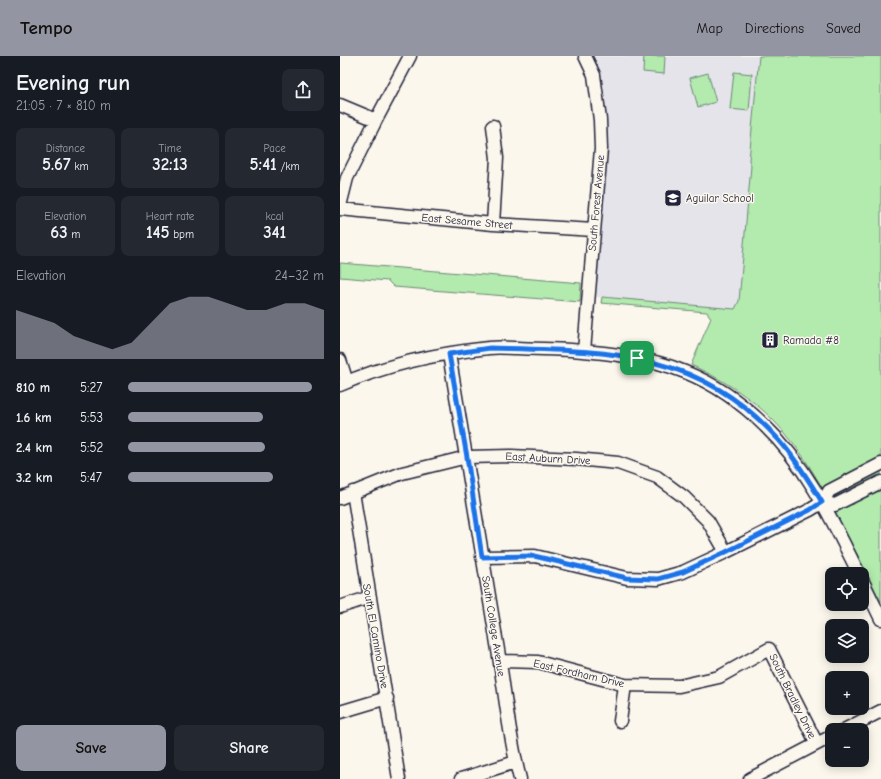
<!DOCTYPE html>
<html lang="en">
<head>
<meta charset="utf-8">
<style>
	:root { --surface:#171b24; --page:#242831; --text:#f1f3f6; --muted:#9ea1a6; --accent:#9495a2 }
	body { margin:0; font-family:"Comic Neue",sans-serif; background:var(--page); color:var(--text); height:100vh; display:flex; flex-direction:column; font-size:15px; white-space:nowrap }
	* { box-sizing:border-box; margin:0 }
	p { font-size:13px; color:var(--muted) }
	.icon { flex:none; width:22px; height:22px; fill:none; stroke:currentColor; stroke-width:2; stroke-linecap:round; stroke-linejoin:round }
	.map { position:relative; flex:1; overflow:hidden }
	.panel { display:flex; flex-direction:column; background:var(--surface); width:340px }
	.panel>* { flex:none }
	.controls { position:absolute; left:485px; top:511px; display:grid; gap:8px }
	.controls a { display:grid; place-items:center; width:44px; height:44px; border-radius:8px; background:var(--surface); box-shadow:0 2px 10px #0003; font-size:20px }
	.pin { position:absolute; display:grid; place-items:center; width:34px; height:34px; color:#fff; margin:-17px; border-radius:8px; box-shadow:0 2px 6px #0006 }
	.round { display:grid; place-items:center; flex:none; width:42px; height:42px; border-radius:8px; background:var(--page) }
	.head { display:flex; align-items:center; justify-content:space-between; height:68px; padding:0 16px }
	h1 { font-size:22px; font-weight:600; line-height:30px }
	.figures { display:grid; grid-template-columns:repeat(3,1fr); gap:6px; height:68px; padding:4px 16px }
	.figures div { display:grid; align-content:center; border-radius:8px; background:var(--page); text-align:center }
	.figures b { font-size:17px; font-weight:600 }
	.figures small { font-size:11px; font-weight:400 }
	.figures p { font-size:11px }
	.chart { height:112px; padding:8px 16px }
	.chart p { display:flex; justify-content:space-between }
	.chart svg { width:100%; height:72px; margin-top:4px; fill:var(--accent); opacity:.7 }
	.primary-button { display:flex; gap:8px; margin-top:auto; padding:8px 16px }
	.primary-button a { flex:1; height:46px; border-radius:8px; background:var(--accent); color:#111; font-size:16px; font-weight:600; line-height:46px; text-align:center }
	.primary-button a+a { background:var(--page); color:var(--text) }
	ul { padding:0 16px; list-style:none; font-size:13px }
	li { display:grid; grid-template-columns:64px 48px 1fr; align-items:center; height:30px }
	li i { height:10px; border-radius:5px; background:var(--accent) }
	header { display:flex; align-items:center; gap:24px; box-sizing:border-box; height:56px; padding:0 20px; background:var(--accent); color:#111 }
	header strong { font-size:19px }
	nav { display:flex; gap:22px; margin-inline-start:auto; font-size:14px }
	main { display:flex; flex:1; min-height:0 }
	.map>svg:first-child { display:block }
	.built { fill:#e5e4eb }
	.green { fill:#b3ebae; stroke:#6a8674 }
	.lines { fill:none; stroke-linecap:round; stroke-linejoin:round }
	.minor-casing { stroke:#22223b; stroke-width:15 }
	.minor { stroke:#fbf7ec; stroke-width:12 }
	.route-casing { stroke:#fff; stroke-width:8 }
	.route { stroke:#1a73e8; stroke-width:5 }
	.labels { text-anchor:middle; stroke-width:3; stroke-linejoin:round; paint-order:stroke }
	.poi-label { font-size:11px; fill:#22223b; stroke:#fbf7ec; text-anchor:start }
	.street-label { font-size:11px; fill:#22223b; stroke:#fbf7ec }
</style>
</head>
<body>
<header>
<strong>Tempo</strong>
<nav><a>Map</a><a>Directions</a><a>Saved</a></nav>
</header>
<main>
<section class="panel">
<div class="head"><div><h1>Evening run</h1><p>21:05 · 7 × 810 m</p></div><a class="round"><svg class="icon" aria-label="share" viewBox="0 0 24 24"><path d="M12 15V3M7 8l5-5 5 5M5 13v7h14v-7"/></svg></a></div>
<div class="figures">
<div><p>Distance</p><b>5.67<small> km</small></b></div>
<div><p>Time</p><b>32:13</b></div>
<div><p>Pace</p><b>5:41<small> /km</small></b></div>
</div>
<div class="figures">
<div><p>Elevation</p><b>63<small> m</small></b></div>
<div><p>Heart rate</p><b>145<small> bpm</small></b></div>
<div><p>kcal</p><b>341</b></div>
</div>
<div class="chart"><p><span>Elevation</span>24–32 m</p>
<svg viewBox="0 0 160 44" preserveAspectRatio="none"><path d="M0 44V14L10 18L20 22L30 30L40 34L50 38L60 34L70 22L80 10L90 6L100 6L110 10L120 14L130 14L140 10L150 10L160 14V44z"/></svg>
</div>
<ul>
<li><b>810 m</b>5:27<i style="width:94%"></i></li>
<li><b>1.6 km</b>5:53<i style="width:69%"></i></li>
<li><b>2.4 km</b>5:52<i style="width:70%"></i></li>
<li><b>3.2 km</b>5:47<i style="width:74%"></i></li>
</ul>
<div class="primary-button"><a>Save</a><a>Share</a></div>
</section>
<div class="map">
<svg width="541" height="723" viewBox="0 0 541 723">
	<rect width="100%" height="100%" fill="#fbf7ec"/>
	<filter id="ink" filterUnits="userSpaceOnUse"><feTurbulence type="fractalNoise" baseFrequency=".025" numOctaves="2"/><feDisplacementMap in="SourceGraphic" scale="8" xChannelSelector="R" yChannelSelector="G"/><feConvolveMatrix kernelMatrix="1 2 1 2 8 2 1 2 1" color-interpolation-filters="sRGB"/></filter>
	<g filter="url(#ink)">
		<path class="built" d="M245,0h174l-10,104 2,6 -12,135 -4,8 -133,-12 -13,1 12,-149z"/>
		<path class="green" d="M304,0h21l-1,18 -21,-2z
			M419,0h122v546c-13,-27 -27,-53 -40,-79 -20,-37 -37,-72 -67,-102 -23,-24 -52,-42 -83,-56l20,-47 -4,-6 -106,-9 1,-6 133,12 4,-8 12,-135 -2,-6z
			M394,16l18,2 -3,37 -19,-2z
			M368,17l8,29 -18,5 -8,-29z
			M0,207l241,20 -1,19 -186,-15 -6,-6 -48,-4z"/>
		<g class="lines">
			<defs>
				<path id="minor" d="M0,49l36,15
					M153,70l4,32 -4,66
					M0,150l7,-28 29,-58 34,-64
					M0,153l153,15 101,6
					M244,295l17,-202 -1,-29 -6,-45 -9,-19
					M109,298c17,99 32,198 49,296 7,43 11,87 22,129
					M0,304l7,22
					M0,329c45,-20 100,-32 149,-37 9,-1 19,0 28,0 18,1 36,1 54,2 39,3 78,7 114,22 30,12 57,31 80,54 43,41 68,96 94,148
					M13,436l46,287
					M0,442l62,-25 65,-16 44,-1 65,3 42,4 39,14 27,20 24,24 18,31
					M483,446l12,3 46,-23
					M142,501l53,-1 92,22 31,1 25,-7 43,-20 84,-42 13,-8 6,-11 52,-27
					M522,524l19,39
					M0,551l30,-10
					M160,605l38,1 87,23 54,1 40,-9 50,-28 48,95
					M0,656l47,-14
					M280,665l5,-36
					M504,674l37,-19
					M121,723l55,-17
					M410,723l82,-43"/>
			</defs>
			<use href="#minor" class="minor-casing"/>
			<use href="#minor" class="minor"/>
		</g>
	</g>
	<g class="lines" filter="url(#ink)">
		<defs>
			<path id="route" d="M150,292c114,3 207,0 289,92 17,19 30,41 43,62l-12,8 -84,42 -43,20 -25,7 -31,-1 -93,-22 -52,1 -15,-100 -18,-103z"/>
		</defs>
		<use href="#route" class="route-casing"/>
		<use href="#route" class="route"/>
	</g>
	<defs>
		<symbol id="school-square" viewBox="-11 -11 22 22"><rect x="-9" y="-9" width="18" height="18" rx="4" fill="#22223b" stroke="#fbf7ec"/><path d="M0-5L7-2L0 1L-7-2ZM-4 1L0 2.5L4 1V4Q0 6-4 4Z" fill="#fff"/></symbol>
		<symbol id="building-square" viewBox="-11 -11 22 22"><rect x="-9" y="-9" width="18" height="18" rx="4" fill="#22223b" stroke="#fbf7ec"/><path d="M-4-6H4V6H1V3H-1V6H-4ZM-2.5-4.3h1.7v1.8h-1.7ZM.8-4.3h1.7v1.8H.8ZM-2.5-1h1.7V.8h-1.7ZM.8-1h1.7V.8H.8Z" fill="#fff"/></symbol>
	</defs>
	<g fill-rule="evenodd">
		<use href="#school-square" x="323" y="132" width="20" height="20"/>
		<use href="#building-square" x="420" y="274" width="20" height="20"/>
	</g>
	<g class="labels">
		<g class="poi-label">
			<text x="346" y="146">Aguilar School</text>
			<text x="443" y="288">Ramada #8</text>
		</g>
		<g class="street-label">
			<text transform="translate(256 147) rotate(-85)" y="4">South Forest Avenue</text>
			<text transform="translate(127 165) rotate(5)" y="4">East Sesame Street</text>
			<text transform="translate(208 402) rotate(3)" y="4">East Auburn Drive</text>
			<text transform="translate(154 570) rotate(81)" y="4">South College Avenue</text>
			<text transform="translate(36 580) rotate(80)" y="4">South El Camino Drive</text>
			<text transform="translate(239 617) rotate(13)" y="4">East Fordham Drive</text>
			<text transform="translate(453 640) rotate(64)" y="4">South Bradley Drive</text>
		</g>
	</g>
</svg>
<div class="controls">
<a><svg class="icon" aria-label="locate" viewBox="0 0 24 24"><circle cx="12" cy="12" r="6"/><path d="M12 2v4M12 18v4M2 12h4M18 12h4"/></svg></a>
<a><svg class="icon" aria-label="layers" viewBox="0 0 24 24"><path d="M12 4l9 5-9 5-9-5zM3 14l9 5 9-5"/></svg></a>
<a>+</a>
<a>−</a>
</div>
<div class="pin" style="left:297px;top:302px;background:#1e9e55"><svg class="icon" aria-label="arrive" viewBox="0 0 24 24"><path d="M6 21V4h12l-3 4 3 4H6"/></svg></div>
</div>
</main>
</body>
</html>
